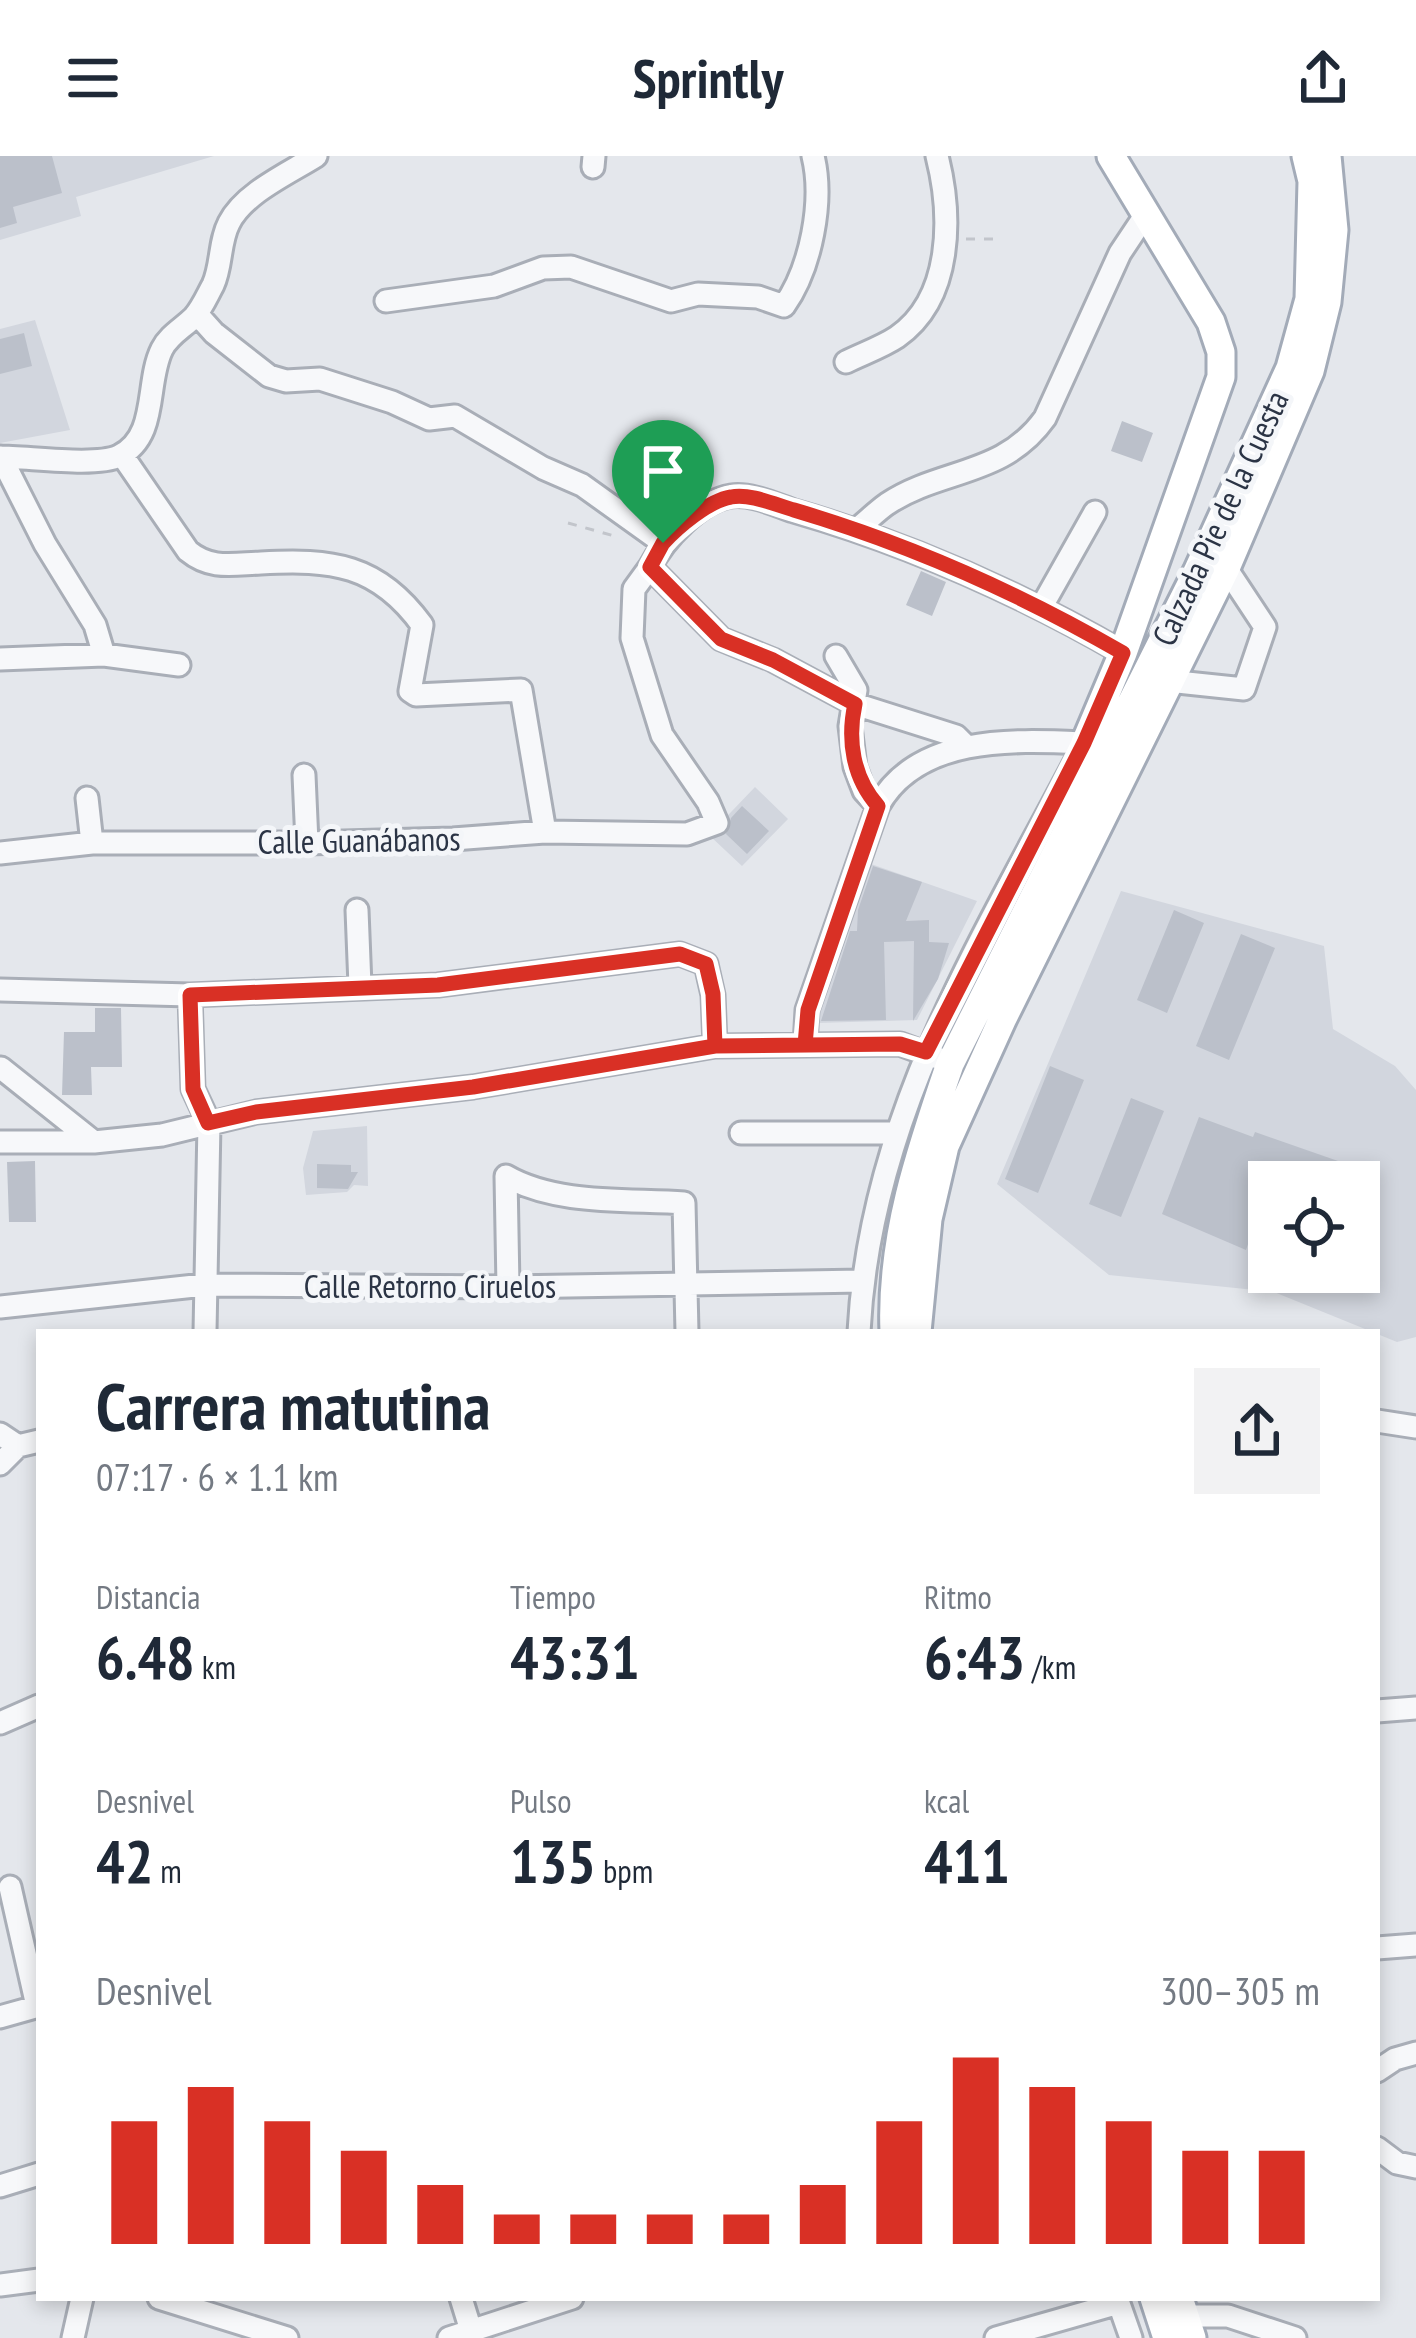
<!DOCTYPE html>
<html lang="es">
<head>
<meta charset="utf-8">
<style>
	:root { --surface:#fff; --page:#f2f2f3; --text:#1f2937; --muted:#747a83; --accent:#d93025 }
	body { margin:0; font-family:"PT Sans Narrow",sans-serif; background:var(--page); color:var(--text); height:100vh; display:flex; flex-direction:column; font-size:45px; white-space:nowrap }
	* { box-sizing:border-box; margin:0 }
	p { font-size:39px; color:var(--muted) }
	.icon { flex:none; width:66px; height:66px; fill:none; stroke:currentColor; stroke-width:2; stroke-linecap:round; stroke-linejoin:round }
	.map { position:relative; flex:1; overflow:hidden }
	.side { position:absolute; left:36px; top:1173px; width:1344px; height:972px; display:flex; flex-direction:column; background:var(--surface); border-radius:0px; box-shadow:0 6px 18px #0003 }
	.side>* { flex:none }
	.buttons { position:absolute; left:1248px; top:1005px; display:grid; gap:24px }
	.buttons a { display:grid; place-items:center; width:132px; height:132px; border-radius:0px; background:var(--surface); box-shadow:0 6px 18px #0003; font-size:60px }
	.pin { position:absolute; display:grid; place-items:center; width:102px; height:102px; color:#fff; margin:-123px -51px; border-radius:50% 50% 50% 0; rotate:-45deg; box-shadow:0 0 12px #0007 }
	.pin .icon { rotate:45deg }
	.round { display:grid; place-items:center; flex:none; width:126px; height:126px; border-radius:0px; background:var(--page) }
	.head { display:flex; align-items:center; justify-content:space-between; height:204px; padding:0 60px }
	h1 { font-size:66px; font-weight:700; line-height:90px }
	.stats { display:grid; grid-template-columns:repeat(3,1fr); gap:18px; height:204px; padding:12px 60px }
	.stats div { display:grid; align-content:center }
	.stats b { font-size:60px; font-weight:700 }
	.stats small { font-size:33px; font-weight:400 }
	.stats p { font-size:33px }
	.chart { height:336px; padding:24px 60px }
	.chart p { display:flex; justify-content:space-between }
	.chart svg { width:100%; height:216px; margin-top:12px; stroke:var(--accent); stroke-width:6 }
	header { display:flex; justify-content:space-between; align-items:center; height:156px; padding:0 60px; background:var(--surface); font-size:54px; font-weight:700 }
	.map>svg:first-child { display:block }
	.built { fill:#d2d6de; fill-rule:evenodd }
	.building { fill:#bbc0ca }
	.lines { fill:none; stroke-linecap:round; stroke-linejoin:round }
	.minor-casing { stroke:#a9aeb7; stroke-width:27 }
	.major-casing { stroke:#a3abb8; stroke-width:33 }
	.path { stroke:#c2c5cb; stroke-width:3; stroke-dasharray:9 9; stroke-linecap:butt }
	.minor { stroke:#f7f8fa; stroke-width:21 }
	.major { stroke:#fff; stroke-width:27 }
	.route-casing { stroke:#fff; stroke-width:24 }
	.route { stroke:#d93025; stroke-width:15 }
	.labels { text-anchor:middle; stroke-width:10; stroke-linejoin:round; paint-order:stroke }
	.street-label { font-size:33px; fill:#2b3445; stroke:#f4f6f9 }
</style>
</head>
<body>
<header><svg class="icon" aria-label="menu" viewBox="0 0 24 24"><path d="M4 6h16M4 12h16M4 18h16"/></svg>Sprintly<svg class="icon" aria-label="share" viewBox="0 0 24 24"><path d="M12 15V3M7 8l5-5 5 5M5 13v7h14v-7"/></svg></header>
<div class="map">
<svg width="1416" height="2182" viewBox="0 0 1416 2182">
	<rect width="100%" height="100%" fill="#e4e7ec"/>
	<path class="built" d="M0,0h214l-138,41 5,19 -81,24z
		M35,164l35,110 -70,13v-114z
		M755,631l33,32 -46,47 -33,-31z
		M871,708l106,37 -60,119 -100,3 2,-28z
		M1121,735l203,55 9,83 62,37 21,24v247l-19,5 -123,-50 -165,-17 -112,-91zM1269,1026h90v90h-90z
		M367,970l1,60 -14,-1 -7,7 -41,3 -3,-27 10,-37z"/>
	<path class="building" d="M0,0h52l10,37 -49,14 4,16 -17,5z
		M24,177l8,33 -32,8v-35z
		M1122,265l31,12 -11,29 -31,-11z
		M921,415l25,11 -14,34 -26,-11z
		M742,650l27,25 -22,23 -21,-20 5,-16z
		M873,710l49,16 -16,39 23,-1v22l20,1 -11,36 -25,42 1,-80 -30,1 2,78 -65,1 29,-90h7l1,-21z
		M1174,754l30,13 -37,90 -30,-13z
		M1241,778l34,14 -46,112 -33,-14z
		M95,852h26l1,59h-31l1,28h-30l2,-63h31z
		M1050,910l34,14 -46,113 -33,-14z
		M1131,942l33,13 -43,106 -32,-13z
		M1199,961l54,20 2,-5 83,29 -7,21h-62l-23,68 -84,-36z
		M35,1005l1,61h-27l-2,-60z
		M317,1008l34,1v7h7l-10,17 -31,-1z"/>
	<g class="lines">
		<defs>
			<path id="minor" d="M593,11l1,-11
				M386,145l108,-15 49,-18 28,-1 100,34 27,-7 60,3 26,9c27,-38 40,-105 29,-150
				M197,158l17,19 55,43 17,5 34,-2 72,23 37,17 26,-3 88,52 39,17 81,58
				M846,206c16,-8 36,-15 51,-25 56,-39 55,-122 40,-181
				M122,299l66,96c23,19 45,13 73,12 70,-4 117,1 161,62l-12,66 6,4 105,-5 24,142
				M0,301c29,0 96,10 119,-1 40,-20 26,-73 43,-107 7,-14 21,-21 32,-32 8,-9 13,-21 19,-32 9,-19 6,-43 16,-62 15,-30 60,-50 87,-67
				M1,301l44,87 50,81 9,30
				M857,373c10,-8 20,-18 30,-25 54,-36 116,-27 158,-86l75,-165 26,-39
				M1042,450l53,-94
				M836,500l20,34 -6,36 5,41 9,24 14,15
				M0,503l104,-4 75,10
				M1168,525l76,8 21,-62 -39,-59
				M967,591l-11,-11 -101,-32 -82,-44 -52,-21 -71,-72c14,-27 49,-66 81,-71 20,-3 45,9 63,15 115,33 225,82 329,142
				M304,619l3,68
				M87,642l5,45
				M0,697l92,-10h215l146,-4 92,-7 142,2 30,-11 -9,-21 -46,-67 -30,-97 2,-49 16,-22
				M357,754l3,76
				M0,834l190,5 248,-10 242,-31 26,10 7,31 2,51
				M190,839l3,94 16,34 -4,209
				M805,889l2,-35 71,-204c39,-71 135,-66 207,-63 -99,191 -215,369 -226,589
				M1,912l93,74
				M741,977h154
				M0,986h94l68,-7 94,-23 217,-25 242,-41 185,-2 38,14
				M508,1131l-2,-111c50,29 122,23 178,27l3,129
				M0,1151l204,-22 304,2 354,-6
				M1377,1265l39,6
				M0,1278l18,12 21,-5
				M0,1308l18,-18
				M1377,1555l39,-3
				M0,1567l39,-17
				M10,1731l27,119
				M1377,1792l39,-3
				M0,1861l39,-11
				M1377,1915l18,-12 21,-6
				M1377,1992l20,15 19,4
				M0,2030l39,-12
				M0,2129l39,-5
				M159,2142l128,40
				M461,2142l12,39
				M1117,2142l14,40
				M1184,2160h44l67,22
				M73,2182l9,-40
				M449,2182l123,-40
				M996,2182l123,-35"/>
			<path id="major" d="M1104,598l-19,-11 38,-90 98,-276v-25l-10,-30 -100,-166
				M894,1176c-4,-93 26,-181 56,-268l247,-492 93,-204 19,-69 3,-118 -6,-25
				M917,1176l11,-113 17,-73 58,-128 223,-450 84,-197 17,-69 7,-72 -7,-74
				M1154,2142l13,40
				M1179,2142l13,40"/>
		</defs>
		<use href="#minor" class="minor-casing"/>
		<use href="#major" class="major-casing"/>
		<path class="path" d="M966,83h30
			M568,367l50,14"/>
		<use href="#minor" class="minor"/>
		<use href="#major" class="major"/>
	</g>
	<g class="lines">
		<defs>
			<path id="route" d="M663,387l-13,24 71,72 52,21 82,44c-8,36 -2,74 23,102l-70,204 -3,35 -90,1 -2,-52 -7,-30 -26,-10 -242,31 -248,10 3,94 15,34 48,-11 217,-25 242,-41 185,-2 26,8 158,-309 39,-90c-104,-60 -214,-109 -329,-143 -18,-5 -44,-17 -63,-13 -23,4 -53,30 -68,46"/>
		</defs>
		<use href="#route" class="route-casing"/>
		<use href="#route" class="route"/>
	</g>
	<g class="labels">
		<g class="street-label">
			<text transform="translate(1220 362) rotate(-65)" y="12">Calzada Pie de la Cuesta</text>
			<text transform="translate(359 684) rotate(-1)" y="12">Calle Guanábanos</text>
			<text x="430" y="1142">Calle Retorno Ciruelos</text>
		</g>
	</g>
</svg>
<div class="buttons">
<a><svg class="icon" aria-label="locate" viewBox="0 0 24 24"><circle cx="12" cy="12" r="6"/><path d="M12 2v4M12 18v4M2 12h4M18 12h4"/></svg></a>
</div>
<div class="pin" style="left:663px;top:387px;background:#1e9e55"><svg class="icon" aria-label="arrive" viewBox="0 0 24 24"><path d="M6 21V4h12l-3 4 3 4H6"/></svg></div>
<section class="side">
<div class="head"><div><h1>Carrera matutina</h1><p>07:17 · 6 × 1.1 km</p></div><a class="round"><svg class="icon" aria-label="share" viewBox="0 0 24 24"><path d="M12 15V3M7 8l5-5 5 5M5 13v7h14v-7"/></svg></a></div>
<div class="stats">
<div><p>Distancia</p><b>6.48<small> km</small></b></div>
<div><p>Tiempo</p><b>43:31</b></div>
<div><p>Ritmo</p><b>6:43<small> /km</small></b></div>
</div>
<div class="stats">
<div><p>Desnivel</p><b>42<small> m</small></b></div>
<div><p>Pulso</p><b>135<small> bpm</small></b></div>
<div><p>kcal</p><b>411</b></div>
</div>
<div class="chart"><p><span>Desnivel</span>300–305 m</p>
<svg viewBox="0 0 160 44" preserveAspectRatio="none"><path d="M5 44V19M15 44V12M25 44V19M35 44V25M45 44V32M55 44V38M65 44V38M75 44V38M85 44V38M95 44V32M105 44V19M115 44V6M125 44V12M135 44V19M145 44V25M155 44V25"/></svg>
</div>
</section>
</div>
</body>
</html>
